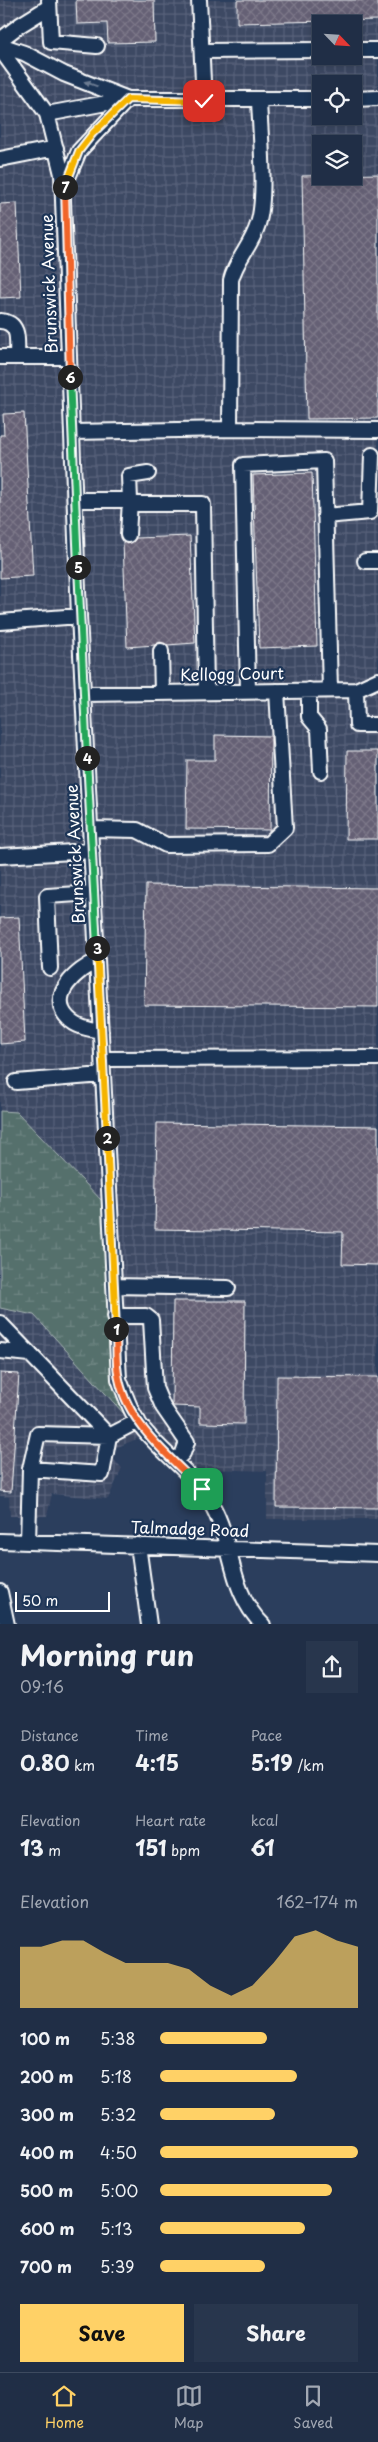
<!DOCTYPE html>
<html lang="en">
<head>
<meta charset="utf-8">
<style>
	:root { --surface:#202e46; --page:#28364d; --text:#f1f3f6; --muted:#a2a8b3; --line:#3d4a5f; --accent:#ffd166 }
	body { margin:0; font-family:"Playpen Sans",sans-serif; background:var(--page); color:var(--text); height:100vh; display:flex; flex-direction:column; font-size:19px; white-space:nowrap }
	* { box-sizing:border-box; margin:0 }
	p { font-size:16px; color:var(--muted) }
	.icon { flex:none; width:28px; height:28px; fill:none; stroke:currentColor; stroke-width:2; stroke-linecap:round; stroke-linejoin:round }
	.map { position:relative; height:1624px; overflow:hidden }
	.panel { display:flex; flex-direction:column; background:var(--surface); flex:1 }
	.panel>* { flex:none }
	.needle { width:32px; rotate:115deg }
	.buttons { position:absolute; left:312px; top:15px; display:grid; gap:10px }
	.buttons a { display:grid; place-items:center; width:50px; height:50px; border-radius:0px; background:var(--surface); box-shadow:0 2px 8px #0003,0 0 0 1px var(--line); font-size:25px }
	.scale { position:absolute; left:15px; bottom:12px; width:95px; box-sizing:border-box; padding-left:5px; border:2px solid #fff; border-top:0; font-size:14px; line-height:18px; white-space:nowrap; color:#fff; -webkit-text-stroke:4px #1d3557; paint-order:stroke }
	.pin { position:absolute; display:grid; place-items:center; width:42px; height:42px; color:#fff; margin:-21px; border-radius:10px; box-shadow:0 2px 8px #0006 }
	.km { position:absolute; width:25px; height:25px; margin:-12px; border-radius:50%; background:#222; color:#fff; font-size:14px; line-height:25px; text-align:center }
	.round { display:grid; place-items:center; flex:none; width:52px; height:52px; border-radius:0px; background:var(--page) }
	.summary { display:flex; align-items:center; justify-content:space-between; height:85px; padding:0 20px }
	h1 { font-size:28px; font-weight:700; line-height:38px }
	.figures { display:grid; grid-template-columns:repeat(3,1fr); gap:8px; height:85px; padding:5px 20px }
	.figures div { display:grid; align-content:center }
	.figures b { font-size:21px; font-weight:700 }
	.figures small { font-size:14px; font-weight:400 }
	.figures p { font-size:14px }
	.chart { height:140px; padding:10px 20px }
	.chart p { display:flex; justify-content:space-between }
	.chart svg { width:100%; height:90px; margin-top:5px; fill:var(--accent); opacity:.7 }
	.button { display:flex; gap:10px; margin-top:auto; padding:10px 20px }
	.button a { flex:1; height:58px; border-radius:0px; background:var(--accent); color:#111; font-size:20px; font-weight:700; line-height:58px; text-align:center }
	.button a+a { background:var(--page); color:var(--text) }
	ul { padding:0 20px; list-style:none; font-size:16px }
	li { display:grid; grid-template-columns:80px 60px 1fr; align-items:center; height:38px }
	li i { height:12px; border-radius:6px; background:var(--accent) }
	.dock { display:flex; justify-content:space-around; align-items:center; height:70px; border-top:1px solid var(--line); background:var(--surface); font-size:14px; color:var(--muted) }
	.dock a { display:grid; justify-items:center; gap:2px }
	.dock .on { color:var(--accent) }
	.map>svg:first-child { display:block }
	.industrial { fill:url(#industrial-grid); fill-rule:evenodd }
	.wetland { fill:url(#wetland-marsh); stroke:#aab7b6 }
	.building { fill:url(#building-cross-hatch); stroke:#fff }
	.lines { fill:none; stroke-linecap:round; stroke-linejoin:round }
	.minor-casing { stroke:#fff; stroke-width:18 }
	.minor { stroke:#1d3557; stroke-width:14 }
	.oneway { fill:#6c7c92 }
	.split-1-casing { stroke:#fff; stroke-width:10 }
	.split-2-casing { stroke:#fff; stroke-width:10 }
	.split-3-casing { stroke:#fff; stroke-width:10 }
	.split-4-casing { stroke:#fff; stroke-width:10 }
	.split-5-casing { stroke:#fff; stroke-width:10 }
	.split-6-casing { stroke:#fff; stroke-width:10 }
	.split-7-casing { stroke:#fff; stroke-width:10 }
	.split-8-casing { stroke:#fff; stroke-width:10 }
	.split-1 { stroke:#f0652b; stroke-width:6 }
	.split-2 { stroke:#f5b400; stroke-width:6 }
	.split-3 { stroke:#f5b400; stroke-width:6 }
	.split-4 { stroke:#22a559; stroke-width:6 }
	.split-5 { stroke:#22a559; stroke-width:6 }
	.split-6 { stroke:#22a559; stroke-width:6 }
	.split-7 { stroke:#f0652b; stroke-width:6 }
	.split-8 { stroke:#f5b400; stroke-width:6 }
	.labels { text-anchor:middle; stroke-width:4.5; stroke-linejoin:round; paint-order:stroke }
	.street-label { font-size:16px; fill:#fff; stroke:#1d3557 }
</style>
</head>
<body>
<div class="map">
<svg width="378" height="1625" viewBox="0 0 378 1625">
	<defs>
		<pattern id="industrial-grid" width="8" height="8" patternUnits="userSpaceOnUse" patternTransform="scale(1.25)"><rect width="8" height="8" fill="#3c4864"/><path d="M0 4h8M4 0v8" fill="none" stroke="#59637b"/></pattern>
		<pattern id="wetland-marsh" width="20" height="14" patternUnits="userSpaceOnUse" patternTransform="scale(1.25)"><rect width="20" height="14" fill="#556f6c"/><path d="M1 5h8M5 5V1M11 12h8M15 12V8" fill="none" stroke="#6e8582"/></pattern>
		<pattern id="building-cross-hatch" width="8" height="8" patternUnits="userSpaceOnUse" patternTransform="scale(1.25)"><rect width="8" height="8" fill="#656074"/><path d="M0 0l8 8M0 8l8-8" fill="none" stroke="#7c7889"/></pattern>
	</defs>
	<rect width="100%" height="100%" fill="#2b3e5d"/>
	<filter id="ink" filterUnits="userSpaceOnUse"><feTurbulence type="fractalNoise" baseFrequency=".02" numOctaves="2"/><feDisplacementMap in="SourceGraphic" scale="10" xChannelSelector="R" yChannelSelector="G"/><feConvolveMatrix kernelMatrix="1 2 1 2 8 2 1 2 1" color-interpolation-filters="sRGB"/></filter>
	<g filter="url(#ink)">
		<path class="industrial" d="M0,0h378v1519h-111v-48l-91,-3 -30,-33 -40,17 16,16 -14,31 -56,-5 -5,22h-37l-1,-19 -9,-1zM321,24h33v32h-33zM321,84h33v32h-33zM321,144h33v32h-33z"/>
		<path class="wetland" d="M0,1111l17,1 87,91 21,212 -91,-100 -34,-7z"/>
		<path class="building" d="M76,0h78l1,42 -47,1 -1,-20 -30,1z
			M237,0h141v20l-141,3z
			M378,174v244l-71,1 -5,-243z
			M17,203l4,94 -21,1v-94z
			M24,413l9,163 -33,2v-143h4l-1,-21z
			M312,473l5,173 -58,2 -6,-173z
			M190,536l5,107 -28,2 -7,-3 -5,3 -28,2 -4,-105 5,2 8,-6z
			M215,735l56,1 -1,94 -84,-1 1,-69h28z
			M347,751h31v88h-32z
			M146,885l232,3v119l-234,-2z
			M19,917l6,125 -25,2v-126z
			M157,1123l221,3v139l-36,-1 1,-32 -188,-3z
			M173,1301h72l-1,123 -44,-1v-16l-27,-1 -1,-2z
			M0,1373l19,1 -8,118 -11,-1z
			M277,1376l101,1v131l-102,-1z"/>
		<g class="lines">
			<defs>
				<path id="minor" d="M49,0l2,42 46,4
					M199,0l5,101
					M0,40l20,-15 29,-18
					M0,45l24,8 40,21 64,25 -49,52 -15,36
					M0,49l47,65 15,60 17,442 40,763c7,18 13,37 25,51 22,27 53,46 69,77 21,39 16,85 50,118
					M354,50h24
					M202,51l119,-1
					M354,99l24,-1
					M259,100c1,32 8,96 -1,124 -7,23 -22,35 -27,56l-1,149 148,1
					M47,114l81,-15h193
					M0,159l56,-11
					M0,321c21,1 17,21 17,36
					M0,357h69
					M73,432l157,-3
					M75,500h55l-2,35
					M130,500l-1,-24 19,-3
					M129,504h74l3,188
					M325,516l45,-4 2,-57
					M365,561h13
					M0,622l79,-6
					M161,651l1,42
					M309,690v27l10,12 2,42
					M356,690l1,35h21
					M248,691l-5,-226 81,-4 6,229
					M84,694l272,-4 22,-10
					M91,829l46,1 29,15 102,-1 17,-16 -8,-137
					M0,856l92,-5
					M97,961c-19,8 -51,35 -29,57 8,9 22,11 33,13
					M50,968l-3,-72 47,-3
					M103,1059l275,-1
					M16,1082l87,-7
					M114,1286l114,2
					M115,1316h31l5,4 4,68 8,19 24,35 -4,11 -8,8
					M0,1323l109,113
					M0,1351l30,3
					M109,1436l-71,-2 -8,35 72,5 7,-38 29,-15
					M0,1541l378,13
					M28,1542l2,-73
					M138,1545l11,80
					M0,1592l7,33"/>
			</defs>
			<use href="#minor" class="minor-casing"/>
			<use href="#minor" class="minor"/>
		</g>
		<defs><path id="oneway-solid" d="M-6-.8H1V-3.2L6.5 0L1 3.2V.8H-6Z" transform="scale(1.25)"/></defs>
		<use class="oneway" href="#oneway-solid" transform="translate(91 84) rotate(-160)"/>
	</g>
	<g class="lines" filter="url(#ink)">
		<defs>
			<path id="split-1" d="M116,1329c1,16 -1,34 3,50 9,45 52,79 83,110"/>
			<path id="split-2" d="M107,1138l9,191"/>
			<path id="split-3" d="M97,948l10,190"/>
			<path id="split-4" d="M87,758l10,190"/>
			<path id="split-5" d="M78,567l9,191"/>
			<path id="split-6" d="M70,377l8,190"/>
			<path id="split-7" d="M65,187l5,190"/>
			<path id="split-8" d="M65,187l14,-36 14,-18 35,-34 76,2"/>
		</defs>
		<use href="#split-1" class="split-1-casing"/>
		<use href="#split-2" class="split-2-casing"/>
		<use href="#split-3" class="split-3-casing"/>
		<use href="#split-4" class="split-4-casing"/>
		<use href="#split-5" class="split-5-casing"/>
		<use href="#split-6" class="split-6-casing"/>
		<use href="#split-7" class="split-7-casing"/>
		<use href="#split-8" class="split-8-casing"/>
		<use href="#split-1" class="split-1"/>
		<use href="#split-2" class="split-2"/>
		<use href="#split-3" class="split-3"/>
		<use href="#split-4" class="split-4"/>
		<use href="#split-5" class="split-5"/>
		<use href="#split-6" class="split-6"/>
		<use href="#split-7" class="split-7"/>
		<use href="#split-8" class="split-8"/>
	</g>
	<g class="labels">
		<g class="street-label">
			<text transform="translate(49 284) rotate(-92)" y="6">Brunswick Avenue</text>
			<text transform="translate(232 674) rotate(-1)" y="6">Kellogg Court</text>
			<text transform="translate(75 854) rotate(-93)" y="6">Brunswick Avenue</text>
			<text transform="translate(190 1529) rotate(2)" y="6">Talmadge Road</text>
		</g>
	</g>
</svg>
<div class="buttons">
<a><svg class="needle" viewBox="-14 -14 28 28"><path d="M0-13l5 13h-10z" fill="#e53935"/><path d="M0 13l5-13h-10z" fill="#a2a8b3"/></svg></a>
<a><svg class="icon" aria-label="locate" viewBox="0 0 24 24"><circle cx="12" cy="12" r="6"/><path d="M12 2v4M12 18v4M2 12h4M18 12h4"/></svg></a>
<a><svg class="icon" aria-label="layers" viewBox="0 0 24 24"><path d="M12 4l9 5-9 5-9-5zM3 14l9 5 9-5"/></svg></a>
</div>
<div class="scale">50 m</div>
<div class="pin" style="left:202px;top:1489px;background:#1e9e55"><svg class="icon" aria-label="arrive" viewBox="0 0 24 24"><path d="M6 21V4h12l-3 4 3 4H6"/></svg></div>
<div class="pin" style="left:204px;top:101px;background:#d93025"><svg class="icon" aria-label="check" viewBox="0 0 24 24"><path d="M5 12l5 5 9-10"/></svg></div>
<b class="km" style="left:116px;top:1329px">1</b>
<b class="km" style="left:107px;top:1138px">2</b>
<b class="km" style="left:97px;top:948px">3</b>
<b class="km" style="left:87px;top:758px">4</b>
<b class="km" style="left:78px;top:567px">5</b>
<b class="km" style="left:70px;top:377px">6</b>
<b class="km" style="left:65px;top:187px">7</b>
</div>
<section class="panel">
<div class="summary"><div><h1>Morning run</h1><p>09:16</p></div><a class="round"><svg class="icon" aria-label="share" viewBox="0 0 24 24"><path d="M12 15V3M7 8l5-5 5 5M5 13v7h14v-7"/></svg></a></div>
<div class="figures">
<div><p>Distance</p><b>0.80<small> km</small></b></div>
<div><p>Time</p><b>4:15</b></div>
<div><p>Pace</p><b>5:19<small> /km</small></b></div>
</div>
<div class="figures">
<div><p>Elevation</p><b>13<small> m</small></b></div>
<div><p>Heart rate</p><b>151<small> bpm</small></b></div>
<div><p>kcal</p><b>61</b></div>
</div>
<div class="chart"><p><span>Elevation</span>162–174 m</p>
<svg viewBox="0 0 160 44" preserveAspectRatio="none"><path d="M0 44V14L10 14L20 11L30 11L40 17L50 22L60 22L70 22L80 25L90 33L100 38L110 33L120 22L130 9L140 6L150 11L160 14V44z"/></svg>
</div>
<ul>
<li><b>100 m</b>5:38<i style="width:54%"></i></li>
<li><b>200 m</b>5:18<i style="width:69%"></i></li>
<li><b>300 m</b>5:32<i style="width:58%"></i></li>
<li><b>400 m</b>4:50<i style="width:100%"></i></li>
<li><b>500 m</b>5:00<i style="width:87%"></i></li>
<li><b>600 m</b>5:13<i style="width:73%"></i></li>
<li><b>700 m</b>5:39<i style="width:53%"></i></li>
</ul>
<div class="button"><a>Save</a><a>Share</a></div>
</section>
<nav class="dock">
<a class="on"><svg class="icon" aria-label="home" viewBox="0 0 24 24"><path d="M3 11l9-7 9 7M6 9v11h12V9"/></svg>Home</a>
<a><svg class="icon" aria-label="map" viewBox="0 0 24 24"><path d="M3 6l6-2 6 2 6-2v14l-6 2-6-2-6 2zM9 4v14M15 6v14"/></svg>Map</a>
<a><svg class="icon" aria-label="saved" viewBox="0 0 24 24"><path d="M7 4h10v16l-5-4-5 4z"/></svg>Saved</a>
</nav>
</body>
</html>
